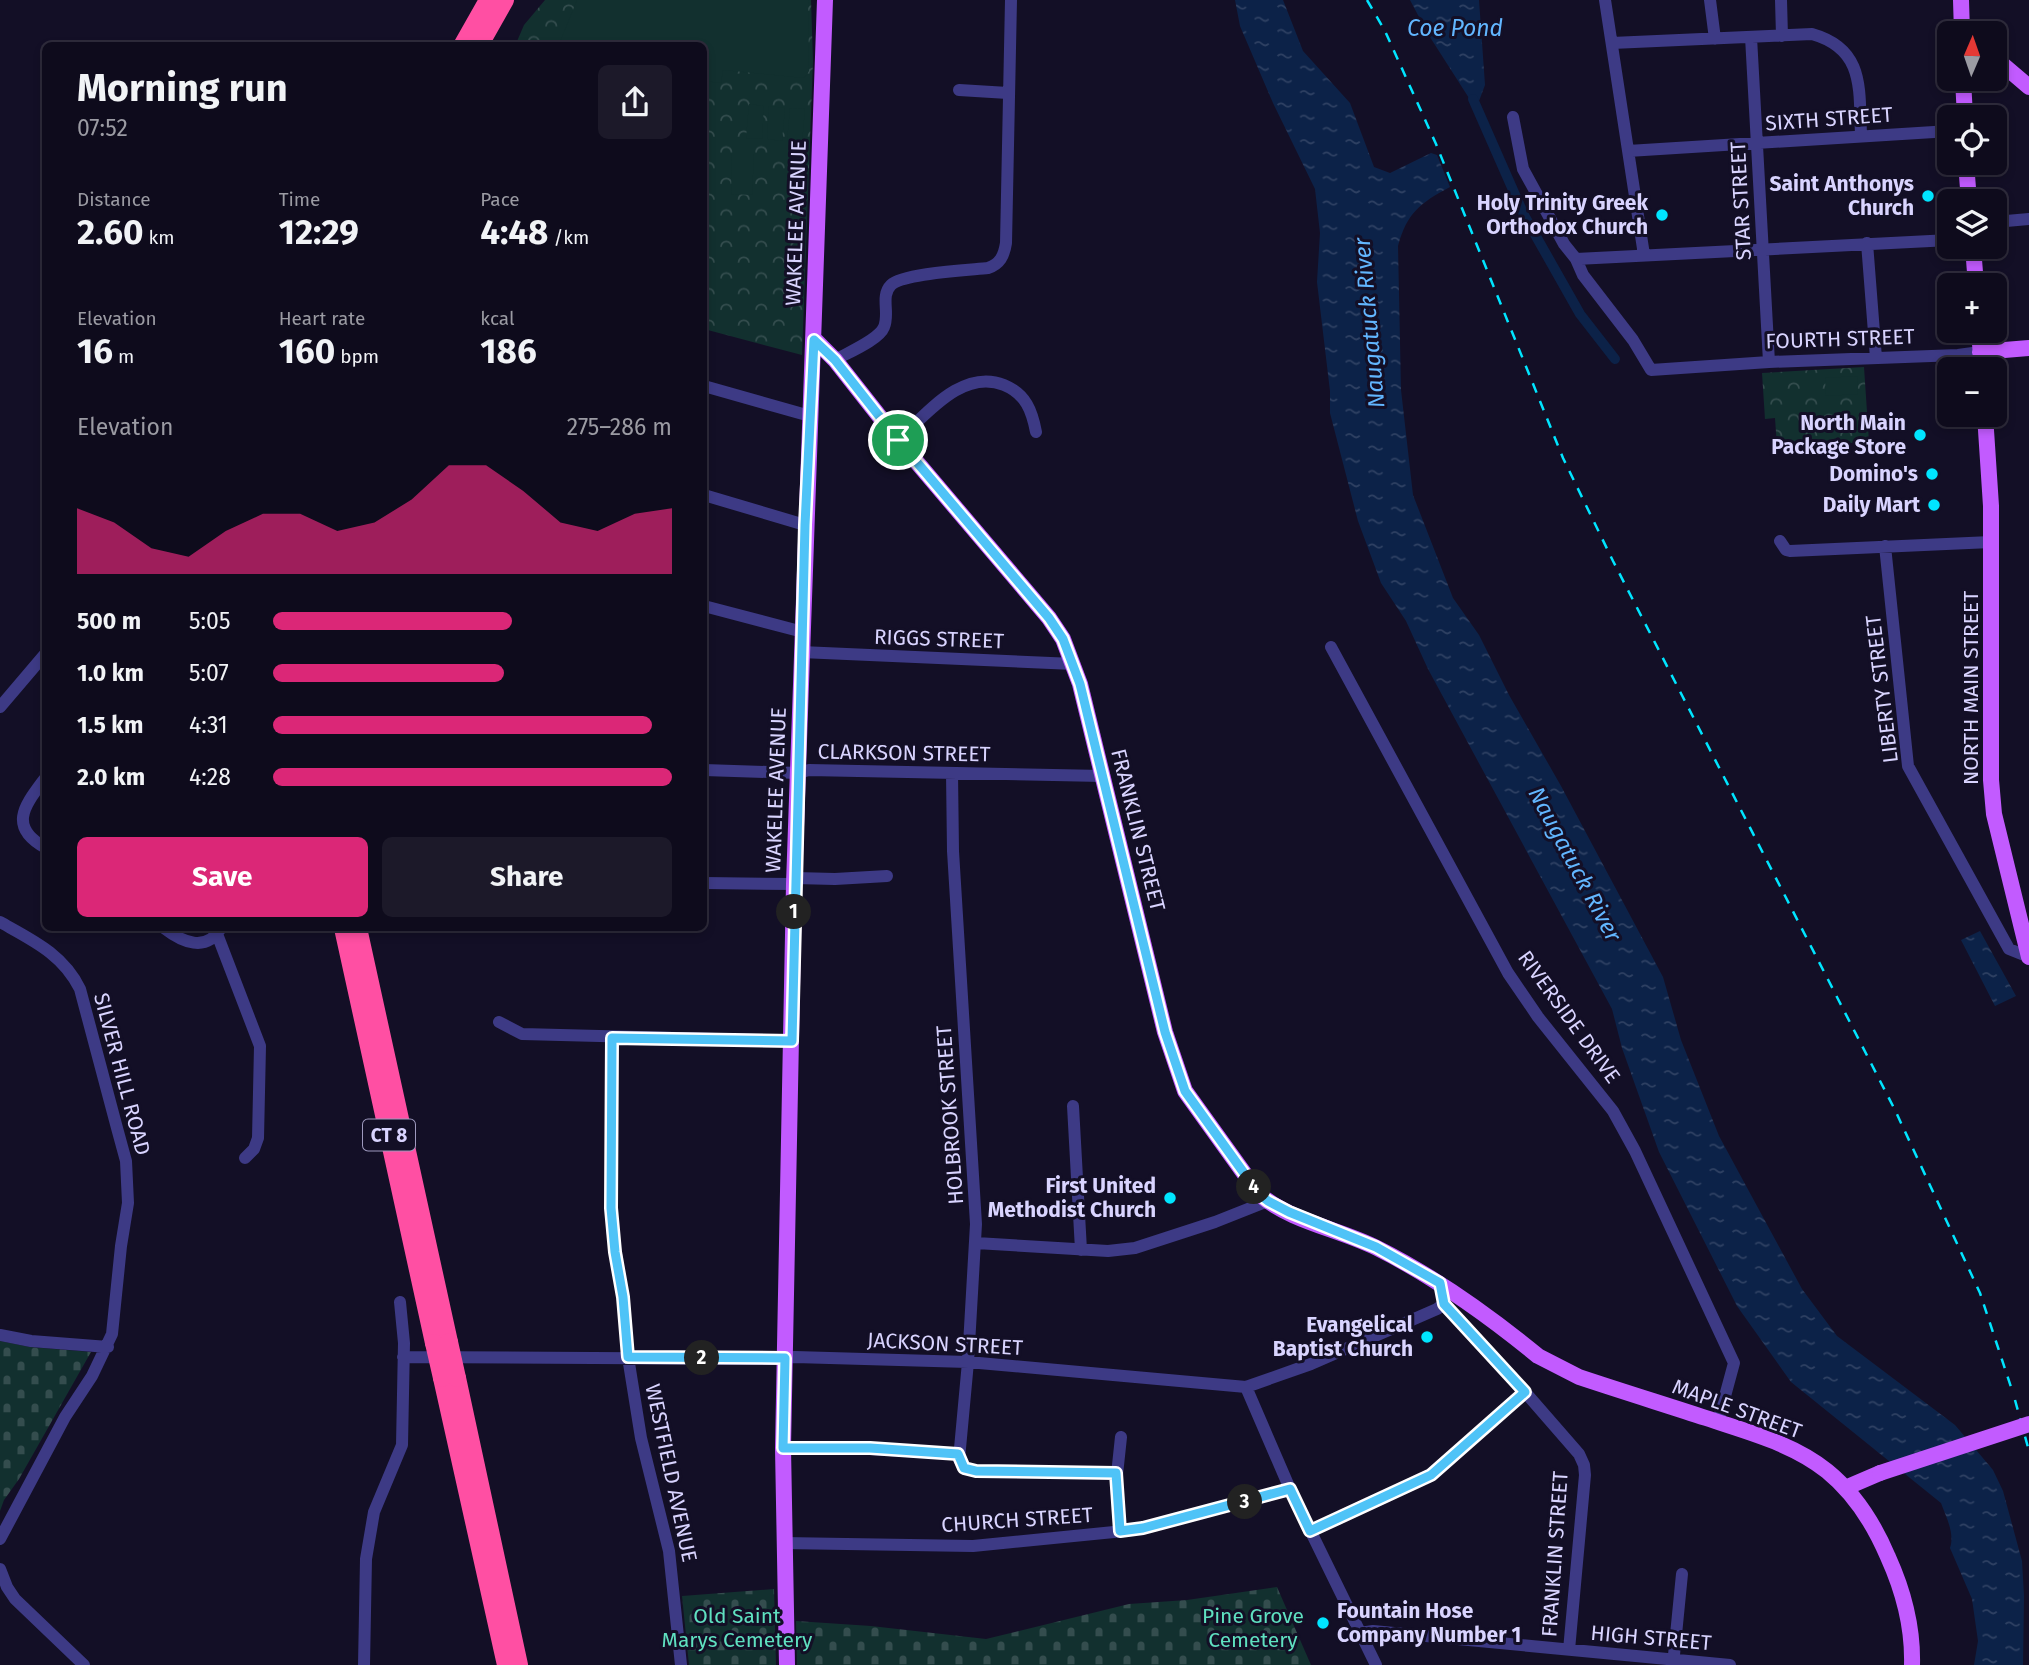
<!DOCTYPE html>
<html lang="en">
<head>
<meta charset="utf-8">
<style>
	:root { --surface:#0e0b1c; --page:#1c1929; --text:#f1f3f6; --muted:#9b9ba3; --line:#2e2b3b; --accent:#db2777 }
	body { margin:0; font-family:"Fira Sans",sans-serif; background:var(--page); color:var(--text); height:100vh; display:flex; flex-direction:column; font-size:26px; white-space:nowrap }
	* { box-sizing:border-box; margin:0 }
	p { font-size:23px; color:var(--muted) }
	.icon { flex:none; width:38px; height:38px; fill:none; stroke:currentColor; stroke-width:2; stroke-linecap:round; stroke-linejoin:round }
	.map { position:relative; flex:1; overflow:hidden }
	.drawer { position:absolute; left:42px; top:42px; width:665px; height:889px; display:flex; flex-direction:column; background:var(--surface); border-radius:10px; box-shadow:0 4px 10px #0003,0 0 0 2px var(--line) }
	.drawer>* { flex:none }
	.needle { width:46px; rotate:2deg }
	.tools { position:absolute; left:1937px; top:21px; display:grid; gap:14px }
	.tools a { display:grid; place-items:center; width:70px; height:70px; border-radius:10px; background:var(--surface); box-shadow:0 4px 10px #0003,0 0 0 2px var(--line); font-size:35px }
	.pin { position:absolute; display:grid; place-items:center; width:60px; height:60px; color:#fff; margin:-30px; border:4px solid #fff; border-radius:50%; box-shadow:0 2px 7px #0007 }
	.km { position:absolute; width:35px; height:35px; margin:-18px; border-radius:50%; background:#222; color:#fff; font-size:19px; line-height:35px; text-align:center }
	.round { display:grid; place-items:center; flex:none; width:74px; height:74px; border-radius:10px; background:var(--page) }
	.summary { display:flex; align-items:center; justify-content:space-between; height:119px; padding:0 35px }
	h1 { font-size:38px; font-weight:700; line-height:52px }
	.metrics { display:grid; grid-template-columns:repeat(3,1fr); gap:10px; height:119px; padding:7px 35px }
	.metrics div { display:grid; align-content:center }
	.metrics b { font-size:35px; font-weight:700 }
	.metrics small { font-size:19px; font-weight:400 }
	.metrics p { font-size:19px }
	.chart { height:196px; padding:14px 35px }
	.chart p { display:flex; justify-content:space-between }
	.chart svg { width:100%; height:126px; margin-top:7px; fill:var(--accent); opacity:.7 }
	.button { display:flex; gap:14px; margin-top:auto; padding:14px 35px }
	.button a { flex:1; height:80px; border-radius:10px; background:var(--accent); color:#fff; font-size:28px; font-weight:700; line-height:80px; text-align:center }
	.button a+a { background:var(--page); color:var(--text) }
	ul { padding:0 35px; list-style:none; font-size:23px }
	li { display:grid; grid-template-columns:112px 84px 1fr; align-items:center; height:52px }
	li i { height:18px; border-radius:9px; background:var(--accent) }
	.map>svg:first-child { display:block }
	.cemetery { fill:url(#cemetery-stones) }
	.park { fill:url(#park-crowns) }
	.pitch { fill:#12302f }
	.water { fill:url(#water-ripples) }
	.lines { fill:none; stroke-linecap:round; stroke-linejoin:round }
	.canal { stroke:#0c2248; stroke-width:10 }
	.minor { stroke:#3d3a85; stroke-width:12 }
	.major { stroke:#c25bff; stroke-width:16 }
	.highway { stroke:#ff4fa3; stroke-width:18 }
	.rail { stroke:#00e5ff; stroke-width:2.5; stroke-dasharray:10 9; stroke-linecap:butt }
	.major-bridge { stroke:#c25bff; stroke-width:16 }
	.highway-bridge { stroke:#ff4fa3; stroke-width:18 }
	.route-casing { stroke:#fff; stroke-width:14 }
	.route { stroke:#4fc3f7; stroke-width:9 }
	.poi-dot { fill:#00e5ff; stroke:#130f26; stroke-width:2.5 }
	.labels { text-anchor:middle; stroke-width:6; stroke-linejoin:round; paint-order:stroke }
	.shield { fill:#130f26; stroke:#9e99be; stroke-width:2 }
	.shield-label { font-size:19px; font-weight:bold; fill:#d9d4ff }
	.street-label { font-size:21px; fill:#d9d4ff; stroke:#130f26 }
	.poi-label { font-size:21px; font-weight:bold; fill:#d9d4ff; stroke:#130f26; text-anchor:end }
	.park-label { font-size:21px; fill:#5fe0c0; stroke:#130f26 }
	.water-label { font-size:23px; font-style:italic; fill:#62b6ff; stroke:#130f26 }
</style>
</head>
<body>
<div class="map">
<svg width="2029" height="1665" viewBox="0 0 2029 1665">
	<defs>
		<pattern id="cemetery-stones" width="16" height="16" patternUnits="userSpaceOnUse" patternTransform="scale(1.75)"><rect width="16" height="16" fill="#12302f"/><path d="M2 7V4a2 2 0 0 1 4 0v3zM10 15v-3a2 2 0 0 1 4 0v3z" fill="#344d4e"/></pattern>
		<pattern id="park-crowns" width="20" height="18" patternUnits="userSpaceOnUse" patternTransform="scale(1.75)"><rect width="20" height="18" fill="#12302f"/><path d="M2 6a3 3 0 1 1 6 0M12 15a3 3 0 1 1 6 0" fill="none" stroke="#344d4e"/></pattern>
		<pattern id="water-ripples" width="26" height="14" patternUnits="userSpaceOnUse" patternTransform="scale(1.75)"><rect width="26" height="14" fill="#0c2248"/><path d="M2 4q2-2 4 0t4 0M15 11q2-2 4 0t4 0" fill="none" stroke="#2f4163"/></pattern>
	</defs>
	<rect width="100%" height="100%" fill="#130f26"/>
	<path class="cemetery" d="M0,1341l30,6 61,5 -72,127 -15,21 -4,11z
		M1277,1587l34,78h-514l-1,-44 75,5 115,13 143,-35 58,-4z
		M774,1589l2,76h-87l-7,-69z"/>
	<path class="park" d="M545,0h266l2,61 -11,294 -98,-26v-283h-189l9,-21z
		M1864,367l5,75 -92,5 -2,-29 -10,1 -3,-46z"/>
	<path class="pitch" d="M577,0h231l1,71 -5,7 -81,-8 -2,13 -17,-2v-35l-142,-1 -2,-3z
		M749,104l15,2 -2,33 -16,-1z
		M769,106l16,2 -3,33 -15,-2z
		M790,108l15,1 -3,34 -15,-2z
		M732,154h22l-2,41 -21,-1z
		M1857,376l1,18 -32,2 -1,-18z"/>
	<path class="water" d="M1235,0h48l20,51 47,52 24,64 16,6 41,-20 6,2 13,32c-30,16 -43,26 -52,59l3,144 12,105 40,103 26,37 30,60 52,91 102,191 18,63 38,96 83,153 35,47 118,89 38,45 10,21 19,70 2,35 -1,69h-49l4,-24 -6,-42 -22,-51c5,-15 -4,-31 -9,-45l-150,-121 -54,-76 -78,-154 -37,-104 -10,-39 -184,-340 -22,-48 -25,-38 -23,-62 -28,-108v-22l-13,-109 3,-49 -5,-44 -42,-86 -33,-77z
		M1410,0h69l6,85 -9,24 -48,-75z
		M1980,931l36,65 -21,10 -34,-66z"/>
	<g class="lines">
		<path class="canal" d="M1473,99l51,116 56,99 35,45"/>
		<path class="minor" d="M1605,0l39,255
			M1710,0l5,39
			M1781,0l1,36
			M1751,37l18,325
			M1612,43l200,-9c53,15 47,55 49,101
			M959,90l49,3
			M1513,117l10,52 41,75 12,15 7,16 50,65 18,30 118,-8 189,-7 22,-3
			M1628,151l322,-20
			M1995,222l34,-3
			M1867,243l9,115
			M1576,259l374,-19
			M835,360c12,-7 44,-20 49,-33 6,-14 -4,-31 7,-42 12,-12 78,-15 97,-17 12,-4 16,-12 18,-25l5,-243
			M704,386l106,30
			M898,440c28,-25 64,-72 106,-55 22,9 28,26 32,47
			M704,495l101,30
			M1780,541l6,9 4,1 201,-9
			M1885,546l23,220 101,183 20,8
			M704,606l99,26
			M1331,647l177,326 30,44 75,94 22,40 99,212 -16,59
			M801,652l273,12
			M0,707l46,-54
			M704,770l94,3 11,-3 294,6
			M952,773l1,78 23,373 -8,138 -9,97 5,9 12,3 140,2
			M46,777c-20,27 -40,49 0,71
			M795,878l40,1 52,-3
			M704,883l90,1
			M0,922c32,18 63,32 80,67l37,139 9,33 2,42 -7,43 -9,88 -20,42 -27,41 -65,122
			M164,928c18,14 42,25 57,0
			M217,934l43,112 -2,92 -4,11 -9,9
			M499,1022l23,12 270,7
			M612,1038v191l11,68 5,60 13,81 28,113 12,114
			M1073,1106l8,144
			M976,1243l132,8 27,-3 80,-26 53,-21
			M1444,1304l81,88 54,62 5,11 1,10 -16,175
			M0,1335l31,6 77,6
			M403,1357l367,2 25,-2 173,5 278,25 65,-23 126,-55 7,-5 -4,-21
			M1246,1387l44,102 86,176
			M783,1448l88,1 87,5
			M1120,1531l-4,-47 5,-47
			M1310,1531l121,-56 94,-83
			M783,1543l190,3 151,-15 19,-3 147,-39
			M0,1569l7,18 8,12 69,66
			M1360,1633l13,-2 357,34
			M364,1665l2,-106 8,-47 28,-67 2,-102 -4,-41
			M1673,1665l9,-91"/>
		<path class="major" d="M1961,0l1,33
			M1995,58l34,29
			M1963,79l2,38
			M1966,163l3,38
			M1973,247l3,38
			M1979,331l3,38
			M814,339l21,21 63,80 151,178 14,21 17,45 85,348 20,59 74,103c32,28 81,35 118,54 58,29 111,67 161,108l41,21c42,14 84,27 127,41 41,14 86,25 121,53 27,22 47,53 61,86 15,33 25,72 24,108
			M1980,352l49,-4
			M1985,415l6,91v274l3,34 35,143
			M1845,1488l35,-15
			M787,1665l-4,-217 11,-564 31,-884"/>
		<path class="highway" d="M462,46l26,-46
			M479,46l26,-46
			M343,928l91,415
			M358,928l91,414
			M442,1378l64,287
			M457,1378l62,287"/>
		<path class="rail" d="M1367,0l18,31 51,113 127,314 50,103 282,549 85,183 32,97
			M2015,1400l14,51"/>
		<path class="major-bridge" d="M1880,1473l149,-49"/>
		<path class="highway-bridge" d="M449,1342l8,36
			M434,1343l8,35"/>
	</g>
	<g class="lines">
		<defs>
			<path id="route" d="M814,340l21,20 63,80 151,178 14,21 17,45 85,348 20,59 74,103 9,7 21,11 87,35 64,36 4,21 81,88 -94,83 -121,56 -20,-42 -147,39 -23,3 -4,-58 -140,-2 -12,-3 -6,-14 -88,-6h-87l2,-90 -157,-1 -5,-60 -8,-45 -4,-44 1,-170 180,3 13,-516z"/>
		</defs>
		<use href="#route" class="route-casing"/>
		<use href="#route" class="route"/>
	</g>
	<g class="poi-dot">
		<circle cx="1928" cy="196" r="7"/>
		<circle cx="1662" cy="215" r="7"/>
		<circle cx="1920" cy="435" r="7"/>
		<circle cx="1932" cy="474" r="7"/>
		<circle cx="1934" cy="505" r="7"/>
		<circle cx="1170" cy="1198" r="7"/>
		<circle cx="1427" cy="1337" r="7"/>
		<circle cx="1323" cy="1623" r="7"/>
	</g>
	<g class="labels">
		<rect class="shield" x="363" y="1119.5" width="52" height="31" rx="5"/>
		<g class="shield-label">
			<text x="389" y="1142">CT 8</text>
		</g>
		<g class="street-label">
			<text transform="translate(1829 119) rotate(-4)" y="7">SIXTH STREET</text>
			<text transform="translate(1741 201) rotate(-93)" y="7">STAR STREET</text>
			<text transform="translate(796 223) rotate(-88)" y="7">WAKELEE AVENUE</text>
			<text transform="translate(1840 339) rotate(-2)" y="7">FOURTH STREET</text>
			<text transform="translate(939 639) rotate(2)" y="7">RIGGS STREET</text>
			<text transform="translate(1971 688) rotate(-90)" y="7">NORTH MAIN STREET</text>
			<text transform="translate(1882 689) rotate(-97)" y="7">LIBERTY STREET</text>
			<text transform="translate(904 753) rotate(1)" y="7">CLARKSON STREET</text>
			<text transform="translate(776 790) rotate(-88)" y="7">WAKELEE AVENUE</text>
			<text transform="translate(1138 830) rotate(76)" y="7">FRANKLIN STREET</text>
			<text transform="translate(1569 1017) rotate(54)" y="7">RIVERSIDE DRIVE</text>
			<text transform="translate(122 1074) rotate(75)" y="7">SILVER HILL ROAD</text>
			<text transform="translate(950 1115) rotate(-94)" y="7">HOLBROOK STREET</text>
			<text transform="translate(945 1344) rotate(3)" y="7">JACKSON STREET</text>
			<text transform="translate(1737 1409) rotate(20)" y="7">MAPLE STREET</text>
			<text transform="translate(671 1473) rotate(78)" y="7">WESTFIELD AVENUE</text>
			<text transform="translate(1017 1520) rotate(-4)" y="7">CHURCH STREET</text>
			<text transform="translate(1555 1554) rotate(-86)" y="7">FRANKLIN STREET</text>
			<text transform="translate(1651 1638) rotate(5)" y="7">HIGH STREET</text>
		</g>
		<g class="poi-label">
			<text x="1914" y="191">Saint Anthonys<tspan x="1914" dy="24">Church</tspan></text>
			<text x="1648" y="210">Holy Trinity Greek<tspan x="1648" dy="24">Orthodox Church</tspan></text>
			<text x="1906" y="430">North Main<tspan x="1906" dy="24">Package Store</tspan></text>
			<text x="1918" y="481">Domino's</text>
			<text x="1920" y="512">Daily Mart</text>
			<text x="1156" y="1193">First United<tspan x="1156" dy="24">Methodist Church</tspan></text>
			<text x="1413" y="1332">Evangelical<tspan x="1413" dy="24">Baptist Church</tspan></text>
			<text x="1337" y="1618" text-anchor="start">Fountain Hose<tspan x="1337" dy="24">Company Number 1</tspan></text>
		</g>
		<g class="park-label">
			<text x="737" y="1623">Old Saint<tspan x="737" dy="24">Marys Cemetery</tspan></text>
			<text x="1253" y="1623">Pine Grove<tspan x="1253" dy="24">Cemetery</tspan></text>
		</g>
		<g class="water-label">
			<text x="1455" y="36">Coe Pond</text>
			<text transform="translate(1369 323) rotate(-95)" y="8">Naugatuck River</text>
			<text transform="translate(1575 864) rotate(62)" y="8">Naugatuck River</text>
		</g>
	</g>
</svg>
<div class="tools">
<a><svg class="needle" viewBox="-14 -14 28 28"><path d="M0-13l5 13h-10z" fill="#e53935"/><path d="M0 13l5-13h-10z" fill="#9b9ba3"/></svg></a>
<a><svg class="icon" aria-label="locate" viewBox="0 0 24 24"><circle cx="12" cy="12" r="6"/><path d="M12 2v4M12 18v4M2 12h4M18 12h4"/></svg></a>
<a><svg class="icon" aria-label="layers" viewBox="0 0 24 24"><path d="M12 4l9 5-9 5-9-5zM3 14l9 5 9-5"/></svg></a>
<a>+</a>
<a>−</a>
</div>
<div class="pin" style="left:898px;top:440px;background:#1e9e55"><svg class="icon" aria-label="arrive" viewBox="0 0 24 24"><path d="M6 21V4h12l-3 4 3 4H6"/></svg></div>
<b class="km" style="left:794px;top:912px">1</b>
<b class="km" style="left:702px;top:1358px">2</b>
<b class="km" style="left:1245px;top:1502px">3</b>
<b class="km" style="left:1254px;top:1187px">4</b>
<section class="drawer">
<div class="summary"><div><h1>Morning run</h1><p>07:52</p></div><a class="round"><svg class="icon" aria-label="share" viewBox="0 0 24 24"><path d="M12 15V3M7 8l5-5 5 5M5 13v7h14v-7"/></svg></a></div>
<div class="metrics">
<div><p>Distance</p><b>2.60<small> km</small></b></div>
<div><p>Time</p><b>12:29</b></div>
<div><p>Pace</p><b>4:48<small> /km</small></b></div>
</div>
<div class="metrics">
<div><p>Elevation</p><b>16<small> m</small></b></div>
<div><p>Heart rate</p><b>160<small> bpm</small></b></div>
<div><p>kcal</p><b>186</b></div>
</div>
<div class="chart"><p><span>Elevation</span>275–286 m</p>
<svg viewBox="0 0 160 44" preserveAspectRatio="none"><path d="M0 44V21L10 26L20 35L30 38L40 29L50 23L60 23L70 29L80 26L90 18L100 6L110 6L120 15L130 26L140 29L150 23L160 21V44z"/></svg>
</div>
<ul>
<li><b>500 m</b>5:05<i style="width:60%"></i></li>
<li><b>1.0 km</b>5:07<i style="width:58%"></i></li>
<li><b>1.5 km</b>4:31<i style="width:95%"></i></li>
<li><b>2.0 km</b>4:28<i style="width:100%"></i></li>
</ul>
<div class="button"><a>Save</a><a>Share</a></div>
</section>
</div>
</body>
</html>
